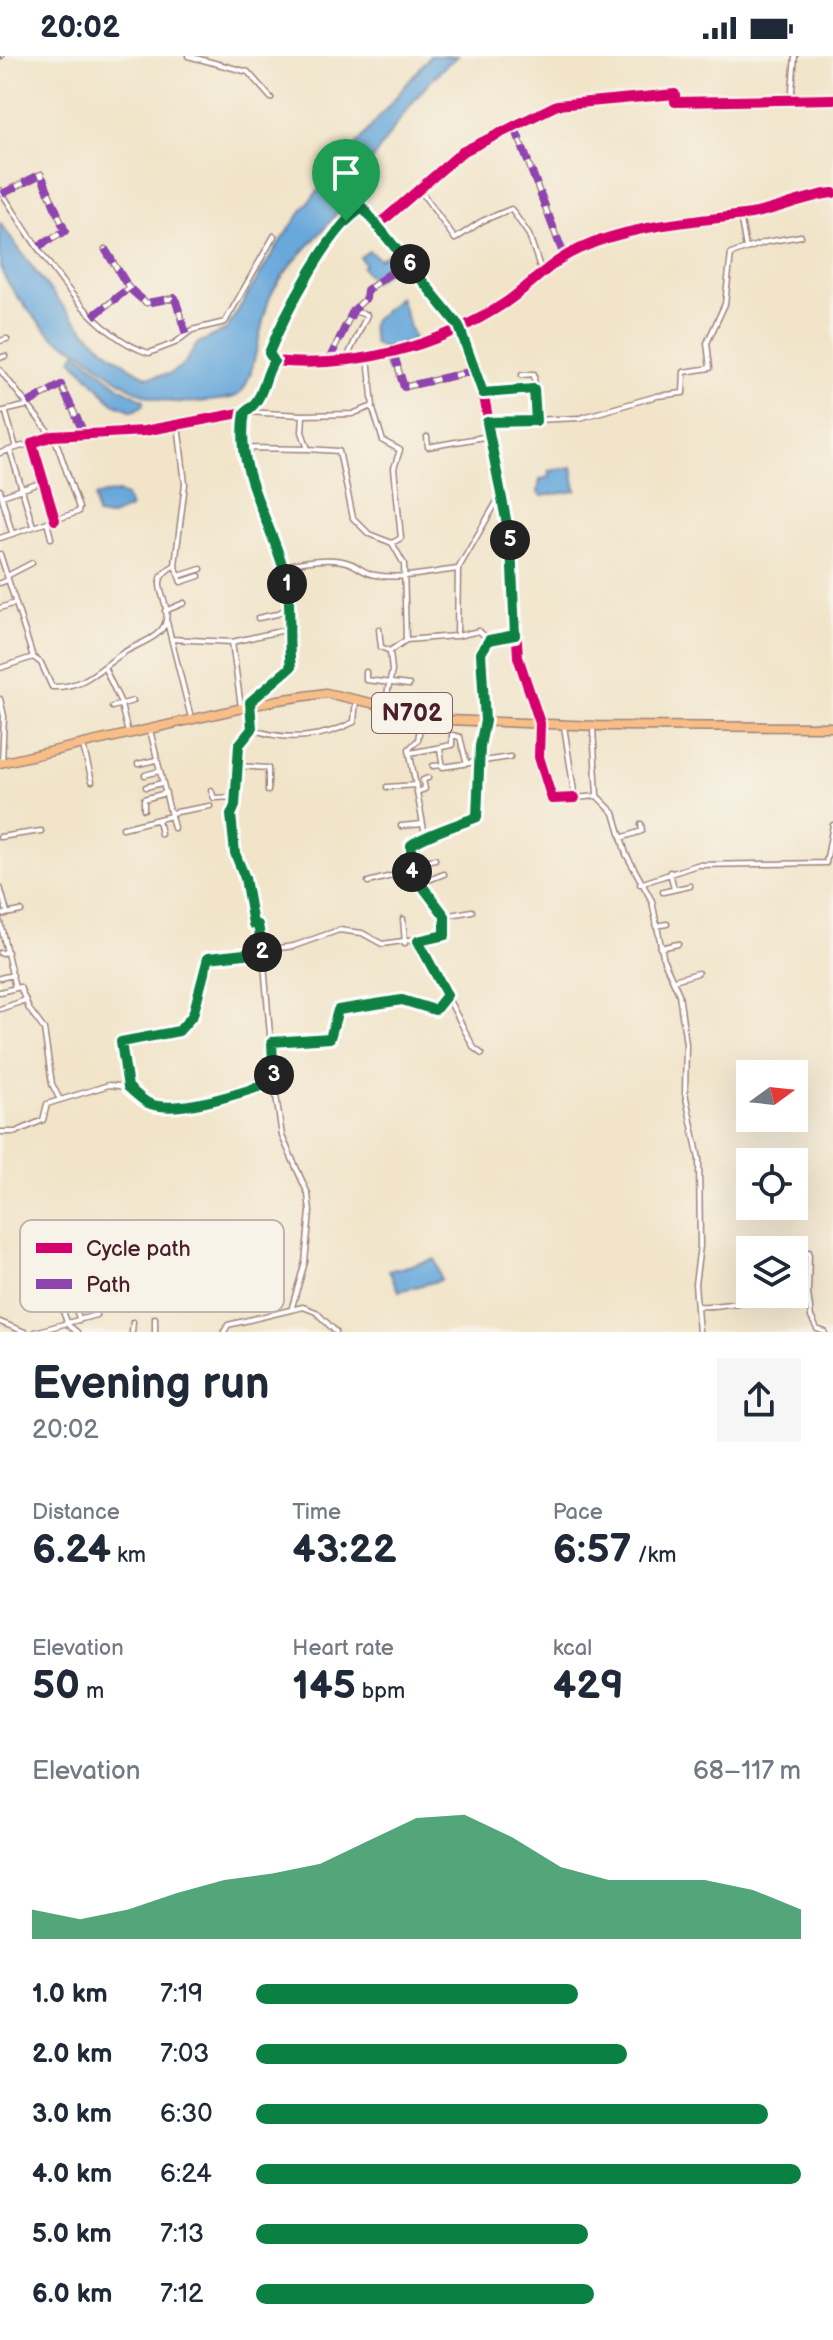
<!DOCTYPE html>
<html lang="en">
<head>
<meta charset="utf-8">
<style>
	:root { --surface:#fff; --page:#f6f6f7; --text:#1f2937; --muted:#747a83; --accent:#0b8043 }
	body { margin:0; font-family:"Balsamiq Sans",sans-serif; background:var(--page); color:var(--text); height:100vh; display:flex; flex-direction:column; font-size:30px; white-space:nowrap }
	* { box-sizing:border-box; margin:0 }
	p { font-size:26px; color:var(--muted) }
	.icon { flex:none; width:44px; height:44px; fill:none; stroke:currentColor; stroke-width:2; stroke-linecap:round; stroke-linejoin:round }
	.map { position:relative; height:1276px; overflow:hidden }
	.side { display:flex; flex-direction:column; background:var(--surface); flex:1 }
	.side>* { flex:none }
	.needle { width:52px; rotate:75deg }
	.controls { position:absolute; left:736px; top:1004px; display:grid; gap:16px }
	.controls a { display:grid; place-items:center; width:72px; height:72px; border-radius:0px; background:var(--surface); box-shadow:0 8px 32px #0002; font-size:40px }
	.pin { position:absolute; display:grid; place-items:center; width:68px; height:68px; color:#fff; margin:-82px -34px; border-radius:50% 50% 50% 0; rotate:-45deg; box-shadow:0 0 8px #0007 }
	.pin .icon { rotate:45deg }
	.km { position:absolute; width:40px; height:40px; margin:-20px; border-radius:50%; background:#222; color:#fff; font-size:22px; line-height:40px; text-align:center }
	.round { display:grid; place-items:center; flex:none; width:84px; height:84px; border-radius:0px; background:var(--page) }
	.overview { display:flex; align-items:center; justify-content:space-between; height:136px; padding:0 32px }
	h1 { font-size:44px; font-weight:600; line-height:60px }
	.stats { display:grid; grid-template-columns:repeat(3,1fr); gap:12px; height:136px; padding:8px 32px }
	.stats div { display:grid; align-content:center }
	.stats b { font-size:40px; font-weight:600 }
	.stats small { font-size:22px; font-weight:400 }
	.stats p { font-size:22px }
	.chart { height:224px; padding:16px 32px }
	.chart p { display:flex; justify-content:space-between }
	.chart svg { width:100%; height:144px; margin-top:8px; fill:var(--accent); opacity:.7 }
	ul { padding:0 32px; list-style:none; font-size:26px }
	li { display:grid; grid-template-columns:128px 96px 1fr; align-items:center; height:60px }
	li i { height:20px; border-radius:10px; background:var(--accent) }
	.status { display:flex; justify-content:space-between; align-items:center; height:56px; padding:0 40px; background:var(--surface); direction:ltr }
	.status svg { height:22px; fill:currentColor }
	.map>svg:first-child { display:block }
	.water { fill:#68a8db; stroke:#596483; stroke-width:2 }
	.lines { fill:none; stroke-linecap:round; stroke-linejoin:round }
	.minor-casing { stroke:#9e827a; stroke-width:7 }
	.highway-casing { stroke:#9e827a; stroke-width:11 }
	.minor { stroke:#fff; stroke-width:4 }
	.highway { stroke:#f7be87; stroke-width:8 }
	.quiet { stroke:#8e44ad; stroke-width:8; stroke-dasharray:16 8; stroke-linecap:butt }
	.cycleway-casing { stroke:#f7f3e8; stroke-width:15 }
	.cycleway { stroke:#d6006c; stroke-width:10 }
	.route-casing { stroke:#fff; stroke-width:16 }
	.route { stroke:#0b8043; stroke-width:10 }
	.labels { text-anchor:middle; stroke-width:7; stroke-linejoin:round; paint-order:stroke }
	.shield { fill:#f7f3e8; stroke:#7e5f64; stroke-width:2 }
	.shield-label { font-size:24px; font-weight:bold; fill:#4a1f2b }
	.key { fill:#f7f3e8; stroke:#c3b3af; stroke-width:2 }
	.key-label { font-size:22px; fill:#4a1f2b }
</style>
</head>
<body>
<div class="status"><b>20:02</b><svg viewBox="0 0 49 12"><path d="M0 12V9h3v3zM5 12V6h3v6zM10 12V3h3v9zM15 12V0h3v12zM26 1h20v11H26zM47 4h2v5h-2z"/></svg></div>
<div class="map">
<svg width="833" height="1276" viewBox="0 0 833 1276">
	<rect width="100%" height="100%" fill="#f7f3e8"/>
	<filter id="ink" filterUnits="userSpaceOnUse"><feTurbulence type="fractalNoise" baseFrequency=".0125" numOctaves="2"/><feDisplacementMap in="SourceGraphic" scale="16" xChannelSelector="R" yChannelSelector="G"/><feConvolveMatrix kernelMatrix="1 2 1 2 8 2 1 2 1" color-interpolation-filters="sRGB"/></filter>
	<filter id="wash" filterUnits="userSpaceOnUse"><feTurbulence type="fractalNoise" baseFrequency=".006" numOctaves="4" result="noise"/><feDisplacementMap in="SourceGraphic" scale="32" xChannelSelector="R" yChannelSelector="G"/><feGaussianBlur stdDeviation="1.8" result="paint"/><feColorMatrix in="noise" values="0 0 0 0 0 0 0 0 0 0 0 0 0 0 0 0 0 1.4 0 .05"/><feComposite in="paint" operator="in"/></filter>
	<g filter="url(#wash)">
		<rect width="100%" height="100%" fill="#f1e4c9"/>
		<path class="water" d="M430,0h27c-50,41 -81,102 -118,154 -21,30 -51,51 -68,85 -11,21 -16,93 -35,101 -8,4 -21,4 -30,5 -54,8 -79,-14 -120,-45 -9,-8 -21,-11 -31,-18 -15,-12 -51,-55 -55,-72 0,-13 0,-30 0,-43 41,55 84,123 148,154l22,-3 14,-10 14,-21 28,-13 53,-87 28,-39z
			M393,194l8,12 -28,20 -11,-15 3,-3 -5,-7 9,-6 10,8z
			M400,241l14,43 -28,10 -12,-7 -3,-20z
			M76,296l45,36 23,12v5l-11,6 -20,-8 -41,-44z
			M572,411l4,24 -34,5 -4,-3 2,-14 10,-2 -1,-6z
			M117,436l9,4 4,12 -21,9 -12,-2 -2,-19z
			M435,1203l6,21 -42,11 -10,-20z"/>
	</g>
	<g filter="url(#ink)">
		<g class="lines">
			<defs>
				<path id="minor" d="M0,0h1
					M188,0l60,16 23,26
					M791,45l4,-45
					M514,69l50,132
					M0,134c35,53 86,144 149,163l26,-10 17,-13 33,-8 49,-86
					M420,134l35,49 27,-18 29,-12 18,26 13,38
					M2,138l39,-20 24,57 -26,15
					M740,159l6,33
					M105,193l24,39 17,15 29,-5 11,36
					M93,260l36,-28
					M0,285l7,-2
					M393,296l11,35 74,-17
					M368,301l5,49 -21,8 -49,1 -1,17 6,17 31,2 14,67 16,16 23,9 12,21 2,76 -16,11 2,20 -7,33
					M0,302l5,-2
					M346,304l21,-45 -14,-4
					M274,305l-5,-8c14,-35 62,-128 94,-145l14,16
					M328,305l25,-50 13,-13 1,-8 25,-18 19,-7
					M0,314l56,71 23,67 -1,4 -78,26
					M522,319l12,-1 2,47
					M483,337l51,-4
					M28,347l33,-18 23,48
					M372,350l11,35 17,9 -6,18 7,70 -9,5
					M0,356l29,-7
					M6,357l10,35
					M487,366l93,-4 77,-22 26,-3 1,-21 26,-4 -3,-25 18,-39 6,-50 35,-12 35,-6
					M427,381l1,10 61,-11
					M242,392l66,1
					M10,394l23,76
					M0,397l32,-10
					M0,434l12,43
					M2,440l41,-14
					M55,464l-23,-77 21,-7 91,-5 101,-19 16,-18 13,-33c80,8 164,-14 231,-58 25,-17 46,-42 74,-54 54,-25 115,-27 172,-35 29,-5 53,-18 82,-21
					M47,466l4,16
					M0,498l33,103 8,6 11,24c32,1 47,-18 71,-34 13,-9 40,-15 43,-33 5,-23 -22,-38 9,-55l10,-81 -7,-60
					M175,509l6,17 18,-6
					M282,511c19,-6 51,-11 70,-3 8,4 14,10 23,11 26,5 56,-3 83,-6
					M7,520l25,-13
					M179,520l22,-7
					M0,527l8,-3
					M0,552l15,-5
					M165,555l19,-8
					M258,562l19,-4 12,-7
					M167,566l24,96
					M379,573l2,18 9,4
					M171,583l61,3 57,-13
					M406,584l49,-4
					M489,584l-10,-9 -22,5 1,-67 41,-71
					M232,586l9,65
					M0,612l33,-11
					M105,613l15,32 8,32
					M366,616v8l43,5
					M0,643l4,17 -2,47
					M112,651l21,-6
					M564,670l11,72 22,-2 17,17 12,41 26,47 12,60 15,33 7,50 -1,49 14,66 1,87 -5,38 4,48
					M593,672l4,67
					M252,673c34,13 71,9 102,-7l2,-23
					M150,674l24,98
					M83,690l9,35
					M440,693l3,18 67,-10
					M410,697l42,-8v-10l8,2 6,24
					M138,708l18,-4
					M238,710l30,2v23
					M433,710l10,-1
					M145,719l14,-4
					M146,731l16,-4
					M387,731l29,-2
					M211,734l3,8 22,-1
					M417,736l8,-3 -2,-9 5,-2
					M575,742l-23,1 -13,-42 1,-34 -22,-66 -7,-112 -29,-160 -23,-59 -81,-101 84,-73 95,-47 118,-11v8l158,-3
					M144,753v-10l22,-6
					M171,757l39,-7
					M158,764l3,14
					M401,770l21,-2
					M123,772l48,-12
					M425,779h14l38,-18 8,-96 -4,-68 8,-13 26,-5
					M0,781l41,-6
					M621,782l21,-7 -1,-7
					M411,808l24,-5
					M670,816l4,17
					M368,826l43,-11
					M421,827l23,-9
					M640,828l57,-19 129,-2 7,-38
					M0,831l7,25
					M663,836l27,-6
					M0,859l21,-4
					M445,860l27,-5
					M403,863l2,24
					M0,866l15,66
					M656,870l11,-2
					M418,885l56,107 8,6
					M660,892l18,-4
					M0,897l8,-1
					M0,922l13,-3
					M674,924l24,-7
					M0,936l20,-5 9,22 15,20 8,55 8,16 49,-15 19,2 -7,-45 58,-11 14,-16 15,-57 86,-12 45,-16 23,3 20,11 63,-9v-19l-34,-45v-26l14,-10 -16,-86 9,-9 4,-25
					M0,953l26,-9
					M272,986l58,-4 8,-28 64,-10 33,10 12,-15
					M274,1026l-11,-130 -5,-27 -5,-1 -8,-46 -14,-45 8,-88 13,-16 -2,-27 41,-35c-5,-28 2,-57 -4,-85 -13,-59 -54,-108 -42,-170l58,3
					M128,1031c6,5 13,12 20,16 27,13 97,-12 126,-21l8,54 26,58 2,18 -5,50 -13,45
					M0,1076h16l27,-12 4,-16 13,-4
					M809,1196l-1,41 3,24 6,12 8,3
					M794,1236l14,1
					M59,1244l9,25 9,7
					M72,1245l8,19
					M796,1248l14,2
					M699,1250c26,2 50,-9 75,-3l1,-9
					M0,1266l25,10
					M35,1276l61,-17
					M132,1276l1,-10
					M155,1276v-14
					M224,1276l4,-7 75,-18 13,5 20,20"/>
				<path id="highway" d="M0,707l278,-63 48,-7 122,27 149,6 236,1"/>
			</defs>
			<use href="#minor" class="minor-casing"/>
			<use href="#highway" class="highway-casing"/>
			<use href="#minor" class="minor"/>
			<use href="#highway" class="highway"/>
			<path class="quiet" d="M0,0h1
				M514,69l51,133
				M2,138l39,-20 24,57 -26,15
				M105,193l24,39 17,15 29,-5 11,36
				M93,260l36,-28
				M393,296l11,35 74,-17
				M274,305l-5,-8c14,-35 62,-128 94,-145l15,17
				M328,306l25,-51 13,-13 1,-8 25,-18 19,-7
				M28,347l33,-18 23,48"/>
			<defs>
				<path id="cycleway" d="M55,464l-23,-77 21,-7 91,-5 101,-19 16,-18 13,-33c80,8 164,-14 231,-58 25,-17 46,-42 74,-54 54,-25 115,-27 172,-35 29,-5 53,-18 82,-21
					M575,742l-23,1 -13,-42 1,-34 -22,-66 -7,-112 -29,-160 -23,-59 -81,-101 84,-73 95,-47 118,-11v8l158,-3"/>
			</defs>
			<use href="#cycleway" class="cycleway-casing"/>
			<use href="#cycleway" class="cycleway"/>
		</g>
	</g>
	<g class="lines" filter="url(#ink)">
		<defs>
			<path id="route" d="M363,152l96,118 24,67 51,-4 2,32 -49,1 24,123 4,90 -26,5 -8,13 4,68 -5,25 -3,71c-20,8 -50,17 -66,28v26l34,45v19l-27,6 29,54 -12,15 -33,-10 -64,10 -8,28 -58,4 2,40c-28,9 -99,34 -126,21 -7,-4 -14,-11 -20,-16l-7,-45 58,-11 14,-16 15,-57 55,-6 -5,-27 -5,-1 -8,-46 -10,-25 -4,-38 4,-9 4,-61 13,-16 -2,-27 41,-35c-4,-28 1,-57 -4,-85 -13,-59 -53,-108 -42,-170 20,-12 18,-35 29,-51l-5,-8c14,-35 62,-129 94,-145z"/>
		</defs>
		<use href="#route" class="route-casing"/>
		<use href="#route" class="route"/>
	</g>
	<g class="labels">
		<rect class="shield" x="372" y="637" width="80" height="40" rx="6"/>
		<g class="shield-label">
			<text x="412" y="665">N702</text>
		</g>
	</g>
	<rect x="20" y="1164" width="264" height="92" rx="12" class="key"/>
	<rect x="36" y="1187" width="36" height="10" fill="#d6006c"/>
	<rect x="36" y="1223" width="36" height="10" fill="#8e44ad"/>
	<g class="key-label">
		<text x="86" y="1200">Cycle path</text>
		<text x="86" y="1236">Path</text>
	</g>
</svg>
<div class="controls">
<a><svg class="needle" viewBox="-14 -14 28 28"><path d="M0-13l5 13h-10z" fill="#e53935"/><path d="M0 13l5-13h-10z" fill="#747a83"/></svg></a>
<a><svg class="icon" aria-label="locate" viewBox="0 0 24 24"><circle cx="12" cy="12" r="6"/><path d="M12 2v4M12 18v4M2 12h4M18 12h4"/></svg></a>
<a><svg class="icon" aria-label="layers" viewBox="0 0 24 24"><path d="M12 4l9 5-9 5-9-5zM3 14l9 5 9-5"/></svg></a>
</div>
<div class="pin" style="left:346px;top:165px;background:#1e9e55"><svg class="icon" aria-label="arrive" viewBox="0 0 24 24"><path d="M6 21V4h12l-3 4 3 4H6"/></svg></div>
<b class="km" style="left:287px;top:528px">1</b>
<b class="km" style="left:262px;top:896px">2</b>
<b class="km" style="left:274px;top:1019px">3</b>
<b class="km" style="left:412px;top:816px">4</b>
<b class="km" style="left:510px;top:484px">5</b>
<b class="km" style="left:410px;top:208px">6</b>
</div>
<section class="side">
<div class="overview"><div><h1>Evening run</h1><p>20:02</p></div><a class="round"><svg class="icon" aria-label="share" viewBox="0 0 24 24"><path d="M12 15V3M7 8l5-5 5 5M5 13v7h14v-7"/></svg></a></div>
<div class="stats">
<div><p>Distance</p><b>6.24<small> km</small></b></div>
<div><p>Time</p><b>43:22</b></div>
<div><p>Pace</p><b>6:57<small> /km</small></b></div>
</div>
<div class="stats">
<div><p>Elevation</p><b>50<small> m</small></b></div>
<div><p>Heart rate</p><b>145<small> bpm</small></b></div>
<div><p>kcal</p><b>429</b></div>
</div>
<div class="chart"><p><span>Elevation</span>68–117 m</p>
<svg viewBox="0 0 160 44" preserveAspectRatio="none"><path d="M0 44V35L10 38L20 35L30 30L40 26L50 24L60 21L70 14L80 7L90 6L100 13L110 22L120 26L130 26L140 26L150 29L160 35V44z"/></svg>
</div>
<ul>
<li><b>1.0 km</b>7:19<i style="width:59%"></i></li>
<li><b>2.0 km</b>7:03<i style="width:68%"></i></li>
<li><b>3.0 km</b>6:30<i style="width:94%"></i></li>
<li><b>4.0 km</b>6:24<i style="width:100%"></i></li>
<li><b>5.0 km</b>7:13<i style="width:61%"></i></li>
<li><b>6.0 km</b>7:12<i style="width:62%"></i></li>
</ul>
</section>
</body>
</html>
